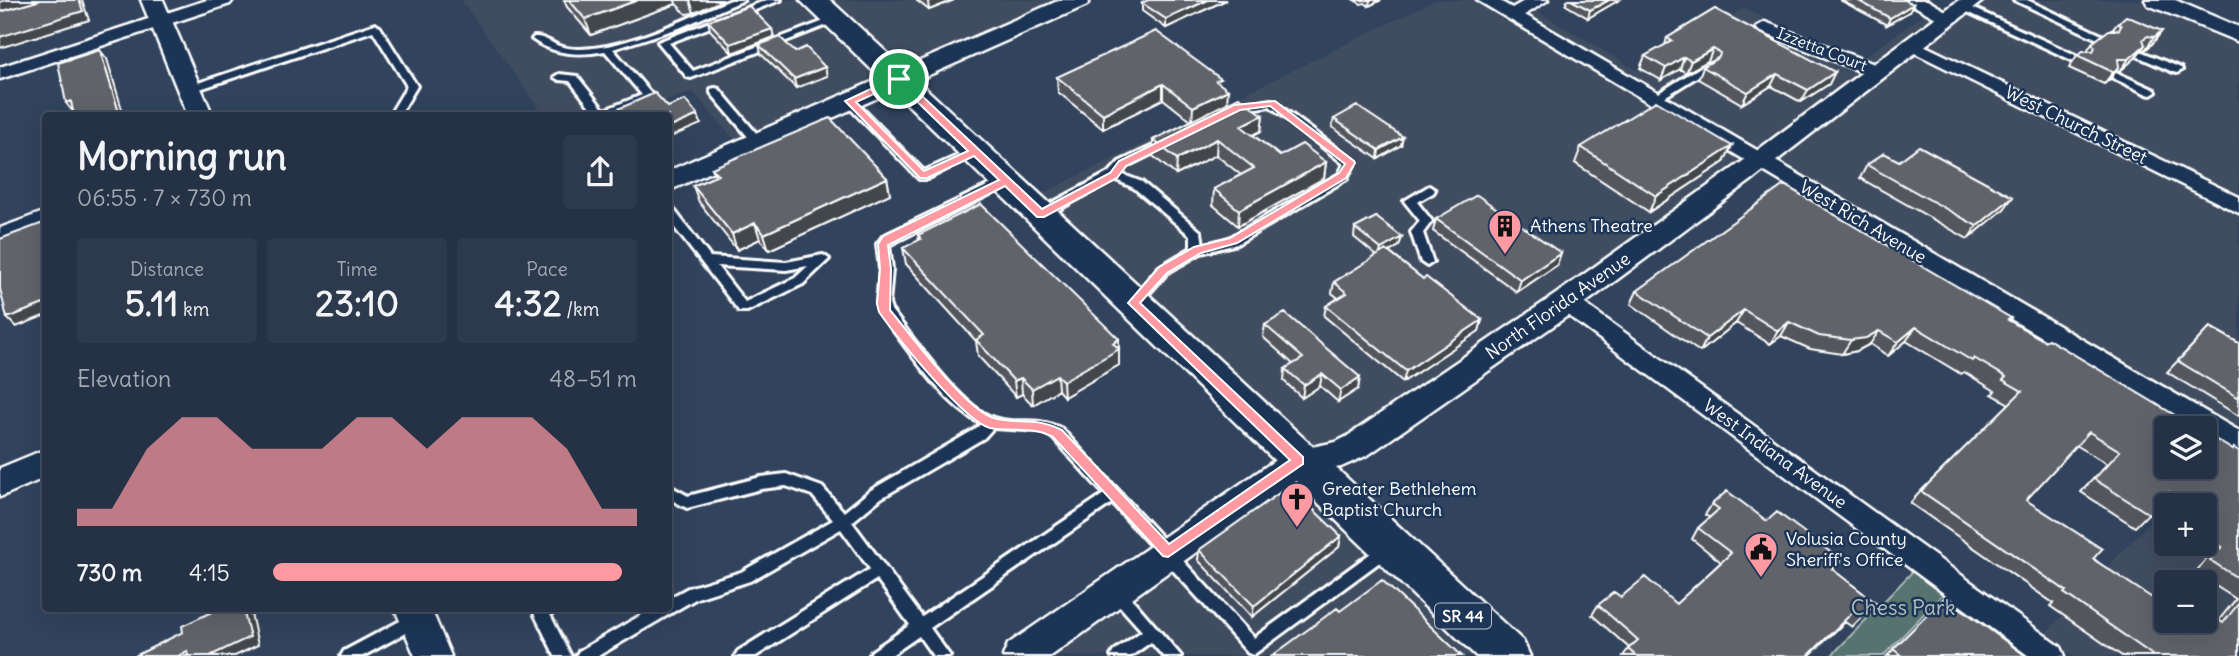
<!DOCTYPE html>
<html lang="en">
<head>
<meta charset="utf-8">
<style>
	:root { --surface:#253246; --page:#2d3a4d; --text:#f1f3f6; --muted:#a3aab3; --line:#424d5f; --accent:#ff9aa2 }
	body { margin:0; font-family:Delius,sans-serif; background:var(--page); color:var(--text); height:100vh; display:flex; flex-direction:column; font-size:26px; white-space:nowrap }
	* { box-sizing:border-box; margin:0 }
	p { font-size:23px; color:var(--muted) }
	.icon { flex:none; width:38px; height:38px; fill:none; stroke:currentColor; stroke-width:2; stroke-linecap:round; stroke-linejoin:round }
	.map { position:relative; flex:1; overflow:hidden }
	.details { position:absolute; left:42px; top:112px; width:630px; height:500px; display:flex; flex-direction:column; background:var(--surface); border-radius:7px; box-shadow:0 7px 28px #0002,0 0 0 2px var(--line) }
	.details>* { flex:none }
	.controls { position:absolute; left:2154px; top:416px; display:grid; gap:14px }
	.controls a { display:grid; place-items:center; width:63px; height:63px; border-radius:7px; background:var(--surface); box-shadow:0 7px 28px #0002,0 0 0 2px var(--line); font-size:35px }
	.pin { position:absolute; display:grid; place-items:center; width:60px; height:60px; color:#fff; margin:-30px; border:4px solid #fff; border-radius:50%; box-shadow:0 2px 7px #0007 }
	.round { display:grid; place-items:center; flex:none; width:74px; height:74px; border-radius:7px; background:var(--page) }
	.overview { display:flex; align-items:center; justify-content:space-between; height:119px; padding:0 35px }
	h1 { font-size:38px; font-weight:700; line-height:52px }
	.stats { display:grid; grid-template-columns:repeat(3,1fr); gap:10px; height:119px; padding:7px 35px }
	.stats div { display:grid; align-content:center; border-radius:7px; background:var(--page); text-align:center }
	.stats b { font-size:35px; font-weight:700 }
	.stats small { font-size:19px; font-weight:400 }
	.stats p { font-size:19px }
	.chart { height:196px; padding:14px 35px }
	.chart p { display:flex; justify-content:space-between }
	.chart svg { width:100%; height:126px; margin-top:7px; fill:var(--accent); opacity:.7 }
	ul { padding:0 35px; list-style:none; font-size:23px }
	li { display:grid; grid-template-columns:112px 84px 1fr; align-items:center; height:52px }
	li i { height:18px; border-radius:9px; background:var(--accent) }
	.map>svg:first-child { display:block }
	.built { fill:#3f4d61; fill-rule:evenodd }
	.green { fill:#577370; stroke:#abb9b8; stroke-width:2 }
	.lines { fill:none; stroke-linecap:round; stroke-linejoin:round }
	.service-casing { stroke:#fff; stroke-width:6 }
	.minor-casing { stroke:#fff; stroke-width:5 }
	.tertiary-casing { stroke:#fff; stroke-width:5 }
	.primary-casing { stroke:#fff; stroke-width:5 }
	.service { fill:#1d3557; fill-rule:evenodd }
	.minor { fill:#1d3557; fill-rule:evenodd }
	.tertiary { fill:#1d3557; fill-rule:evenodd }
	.primary { fill:#1d3557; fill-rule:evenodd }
	.wall { fill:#53565c; stroke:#fff; stroke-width:2; fill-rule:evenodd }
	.shaded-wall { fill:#43464b; stroke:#fff; stroke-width:2 }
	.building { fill:#60646b; stroke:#fff; stroke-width:2 }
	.route { fill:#ff9aa2; stroke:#fff; stroke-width:2; fill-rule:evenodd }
	.labels { text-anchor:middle; stroke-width:5; stroke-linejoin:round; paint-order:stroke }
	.far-street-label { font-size:16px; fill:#fff; stroke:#1d3557 }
	.shield { fill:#1d3557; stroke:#bbc2cd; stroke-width:2 }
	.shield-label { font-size:16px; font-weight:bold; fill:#fff }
	.street-label { font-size:18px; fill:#fff; stroke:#1d3557 }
	.poi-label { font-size:18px; fill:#fff; stroke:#1d3557; text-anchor:start }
	.near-park-label { font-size:21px; fill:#b3c0bf; stroke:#1d3557 }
</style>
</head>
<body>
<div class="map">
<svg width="2239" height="656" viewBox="0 0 2239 656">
	<rect width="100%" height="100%" fill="#31435d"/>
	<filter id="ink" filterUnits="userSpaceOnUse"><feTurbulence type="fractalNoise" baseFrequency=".0143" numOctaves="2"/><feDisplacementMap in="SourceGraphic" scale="14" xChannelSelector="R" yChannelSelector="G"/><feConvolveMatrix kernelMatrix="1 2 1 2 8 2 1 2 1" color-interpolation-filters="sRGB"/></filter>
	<g filter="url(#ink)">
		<path class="built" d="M461,0h341l83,79 -147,65 -45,-52 -67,23h-82z
			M827,0h238l-161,70z
			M1435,0h38l271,161 -187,135 -208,141 -14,7 -31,4 -267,-252z
			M1987,0h157l95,41v157l-311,-152z
			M1744,8l111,56 71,-51 9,4 -177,134 -232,-136 9,-5 102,60z
			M1917,54l322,159v220l-463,-271z
			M2239,454v202h-167l-28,-21 157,-168zM2166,506h39v38h-39zM2166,583h39v38h-39z
			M1297,477l188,179h-440z"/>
		<path class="green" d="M1913,571l31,22 -61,63h-52z"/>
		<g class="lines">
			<defs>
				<path id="service" d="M731,0h13l-65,28 -66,21 40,47 -43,20h-13l-27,-35 -11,-1 -5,-3 5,-3 18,2 27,34 38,-15 -37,-44c-26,5 -51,4 -73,-12l2,-2c9,-1 16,5 25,9 6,2 15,3 21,3 50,-1 106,-31 151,-49z
					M767,0h14l-112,43 24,28 139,-53h6l2,2 -149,58 -4,-1 -29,-35z
					M2014,0h13l83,39 -2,2h-6z
					M1964,4l118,54 2,2 -2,2h-6l-115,-53v-4z
					M375,24l5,3 37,59 -18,30h-10l18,-30 -34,-55 -179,60 -4,1 -5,-3 1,-2z
					M2140,51l41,17 1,2 -5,3 -4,-1 -36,-16 -2,-2z
					M1707,63l5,3 -1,2 -53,33h-8l-1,-2z
					M2115,72l40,18 1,2 -5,3 -4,-1 -36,-17v-4z
					M715,88l4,1 43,51 1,2 -1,2h-8l-43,-51v-4z
					M849,98l4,1 71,72 47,-21 4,-1 5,3 -53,27h-8l-74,-76 -1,-2z
					M1272,100l82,61 1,2 -8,16 -110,65 -36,9 -34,20 -29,33 -4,1 -6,-4 31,-36 32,-19v-12l-57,-48 -20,-9 -69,38 -4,1 -6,-4 2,-3 73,-39 9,-10 47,-22 5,3 -1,2 -43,21 -6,8 21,8 59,50 2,13 26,-7 110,-64 5,-10 -74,-58 -35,5 -5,-3 5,-3z
					M1006,177l5,4 -1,3 -121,61 3,24 -3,35 2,6c23,28 69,97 103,108 23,8 42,-3 68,11l192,209 128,-93 5,-2 5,2 2,4 -2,4 -139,102 -5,-2 -136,-150 -182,125 20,28h-17l-14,-20 -29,20h-21l3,-5 38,-26 -33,-46 -121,77h-21l3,-5 132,-82 -29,-40 -91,52 -53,17 -99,58h-22l3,-5 73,-42h16v-10l20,-11 53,-16 92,-52 -21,-25 -26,-9 -25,3 -74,19 -19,-10v-13l20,11 73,-19 25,-3 36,13 22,25 27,-22 103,-60 7,-6c-40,-22 -72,-74 -100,-110l-4,-10 3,-35 -3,-25 6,-8zM993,428l48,3 11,6 52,57 -182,123 -70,-95 29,-24 103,-60z
					M1429,186l6,4 -2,3 -16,9 15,19 -9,12 10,29 -6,4 -6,-4 -10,-30 9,-11 -16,-20z
					M668,206l4,1 38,50 76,5 37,-7 6,4 -26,25 -56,27h-8l-71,-92zM717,266l69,4 22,-4 -13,12 -50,24z
					M1115,584l5,1 61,71h-18l-12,-14 -20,14h-20l3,-5 28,-20 -32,-36 -2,-5 2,-5z
					M532,609h15l24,47h-16z
					M417,612l5,2 2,5 -2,5 -59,32h-22l3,-5z"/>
				<path id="minor" d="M207,0h26l-3,4 -230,75v-12z
					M1477,0h21l14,8 14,-8h22l-23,15 714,416v22l-34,-18v-6h-10z
					M1904,0h23l31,18 -3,4h-12z
					M1765,22l120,46 2,4 -2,4h-14l-112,-45 -3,-4z
					M1913,40l326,157v16l-332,-164 -3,-4z
					M46,211v15l-46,17v-15z
					M1566,294l8,2 487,351 4,9h-36l-471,-348 -3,-6 3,-6z"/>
				<path id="tertiary" d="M141,0h22l50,116h-25z
					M1060,0h30l-3,5 -419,186v-20z
					M1959,0h25l-231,179 -177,131 -208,145 -27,12 -34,6 -256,183h-48l5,-12 279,-192 49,-10 10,-5 210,-143 179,-127z
					M2145,0h30l64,27v15l-91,-37z
					M46,449v28l-46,20v-29z
					M395,609h36l20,47h-36z"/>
				<path id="primary" d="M800,0h30l693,641 7,15h-54z"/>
			</defs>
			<use href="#service" class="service-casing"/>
			<use href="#minor" class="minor-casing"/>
			<use href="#tertiary" class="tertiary-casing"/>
			<use href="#primary" class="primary-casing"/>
			<use href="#service" class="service"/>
			<use href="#minor" class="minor"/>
			<use href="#tertiary" class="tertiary"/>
			<use href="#primary" class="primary"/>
		</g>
		<path class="wall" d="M564,0h159l-29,13 -8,1 -10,-10 -85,31 -24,-28z
			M916,0h38l-25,10z
			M1226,0l-60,28 -24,-17v-8z
			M1354,0h27l-12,6 -4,-3 -4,1z
			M1567,0h52l-31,18 -22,-13z
			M1840,0h65l8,4 -3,7 -23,14z
			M1715,9l114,75 -28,18 -30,-16 -29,18 -44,-25 5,-12 8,-5 -3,-1 -22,12 -6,-4 -19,11 -21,-12 5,-12 20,-11 2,-7z
			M708,21l66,16 -42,16 -22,-23z
			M2118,23l44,8 -10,13 -7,6 -3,-1 -7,9 -15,13h-4l-6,8 -6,5 -35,-16 8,-13 10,-4 5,-8 20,-13z
			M759,45l36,7 30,15 2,9 -31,12 -35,-34z
			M1057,77l163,8 7,19 36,11 -2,16 -8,4 27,21 46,6 -2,16 -86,48 -25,-21 1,-16 27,-14 -25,-20 -40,20 -23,-19v-16l38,-19 -28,-22 -60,30 -45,-37z
			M1334,119l67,26 -23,14 -46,-32z
			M1581,147l143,15 -75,50 -74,-49z
			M1899,161l105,48 -36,30 -108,-61 7,-13z
			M712,168l175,10 3,16 -121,56 -9,-11 -23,11 -38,-48 -6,-16 22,-10z
			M1436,219l121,46 -40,27 -84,-61z
			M1355,228l47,9 -3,9 -10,6 34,27 59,41 -3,11 -76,51 -79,-66 2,-10 12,-8 -6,-5 2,-11 43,-26 -23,-19z
			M918,235l201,104v26l-55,32 -6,-7 -25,15 -11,-11 -6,3 -38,-41 -2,-15 -70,-77 -3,-16 16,-8z
			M1637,291l372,29 223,130 7,1v205h-117l-72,-50 3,-3 -143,-100 11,-12 88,-87 -17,-10 3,-3 -31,-19 -3,2 -55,-33 -18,15 -18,-12 -13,7 -15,3 -32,-5 -29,-13 -11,8 -34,-21 -36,29 -69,-48zM2076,445l31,19 -26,28 54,35 21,-21 10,6v-6h39v38h-22l23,15 -11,14 41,26 -17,21 -53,1 -140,-121z
			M1265,325l95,52 -2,12 -20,13 -18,-16 -18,12 -18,-17 1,-12 8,-5 -30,-27z
			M2210,327l29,16v73l-72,-44z
			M1712,504l121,66 43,33 -24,24 -7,-5 -36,34h-186l6,-8 -37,-33 6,-10 23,-8 55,7 45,-42 -29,-23 6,-11 12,-10 -5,-3z
			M1341,536l-2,11 -87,70 -54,-57 1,-10z
			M1945,597l81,59h-139z"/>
		<path class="shaded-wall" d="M6,0h37l-43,12v-10z
			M79,0h3l7,20 -89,28v-11z
			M638,0h37l1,4 -85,31 -6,-16z
			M690,0h33l-29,13z
			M933,0h21l-25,10 -1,-8z
			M1208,0h18l-60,28v-9z
			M1370,0h11l-12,6z
			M1609,0h10l-31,18 2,-8z
			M1913,4l-3,7 -23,14 3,-7z
			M772,29l2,8 -42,16 -2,-9z
			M2162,31l-10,13 -7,6 9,-13z
			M2145,45l-10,13 -15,13 9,-12z
			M1713,49l-5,12 -22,12 5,-12z
			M100,50l7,9 17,57h-4z
			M1684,57l-4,12 -19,11 5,-12z
			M825,67l2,9 -31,12 -2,-9z
			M2119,67l-9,12 -6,5 9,-12z
			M1835,72l-6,12 -28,18 7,-12z
			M1777,74l-6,12 -29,18 6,-12z
			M1163,84v15l-60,30v-15z
			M1228,90l-1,15 -35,17 1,-15z
			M71,101l2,11 -7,-9z
			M698,115l3,9 -33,14v-10z
			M1263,115l-2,16 -21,11 1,-16z
			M1403,137l-2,8 -23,14 1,-9z
			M1217,139l-1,16 -40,20 1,-16z
			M1732,146l-8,16 -75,50 7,-16z
			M1326,162l-2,16 -86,48 1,-16z
			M887,178l3,16 -121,56 -5,-16z
			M2013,197l-9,12 -36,30 9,-13z
			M755,223l5,16 -23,11 -5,-16z
			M1402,237l-3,9 -20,12 2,-9z
			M1561,253l-4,12 -40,27 4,-12z
			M46,303v12l-30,12 -9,-9z
			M1744,310l-8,13 -36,29 7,-14z
			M1482,320l-3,11 -76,51 3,-11z
			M1789,322l-8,14 -11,8 8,-13z
			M1916,327l-10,14 -18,15 10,-14z
			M1879,331l-9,13 -13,7 -15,3 9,-14z
			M1119,339v26l-55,32 -1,-16z
			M1322,374l-2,12 -18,12 2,-13z
			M1057,375l1,15 -25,15 -1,-16z
			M1360,377l-2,12 -20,13 3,-12z
			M1021,378l1,16 -6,3 -2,-16z
			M1341,536l-2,11 -87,70 2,-11z
			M243,609h7l8,36 -23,11h-25z
			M187,651l6,5h-15z"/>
		<path class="building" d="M41,0h38l4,11 -83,26v-25z
			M569,0h69l-53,19z
			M1148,0h60l-42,19 -24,-16z
			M1571,0h38l-19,10z
			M1857,0h48l8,4 -23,14z
			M749,6l23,23 -42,15 -22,-23z
			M1715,9l120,63 -27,18 -31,-16 -29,18 -45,-25 16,-10 1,-4 -7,-4 -22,12 -7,-4 -18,11 -21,-12 27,-15 -5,-3z
			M2126,16l36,15 -8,6 -6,-1 -5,3 2,6 -16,14h-11l1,8 -6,5 -36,-17 6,-4h10l2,-4 -3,-4 17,-13h10l2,-4 -3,-3z
			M1156,31l65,48 -5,2 12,9 -35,17 -30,-23 -60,30 -46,-37z
			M780,37l15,15 11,-5 19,20 -31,12 -35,-34z
			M100,50l20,66h-46l-3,-15 -5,2 -8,-40z
			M655,93l13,14 17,-7 13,15 -30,13v-12h-66z
			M1239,97l24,18 -22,11 39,30 22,-12 24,18 -87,48 -25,-21 40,-21 -37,-29 -40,20 -24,-19z
			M1656,101l76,45 -76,50 -75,-49z
			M1357,106l46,31 -24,13 -45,-31z
			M830,118l57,60 -123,56 -9,-11 -23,11 -39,-48 25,-11 -6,-7z
			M1919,146l94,51 -36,29 -110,-61 17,-12 15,8z
			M1784,185l227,133 -3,2 37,21 3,-2 150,90h-32v38h39v-34l28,17 1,-2 5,3v128l-29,-19 12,-13 -17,-11v-30h-14l-22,-14 -20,22 -55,-35 26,-28 -31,-19 -63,68 76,49 -9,10 73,48v14h39v-10l18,12 16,-20v53h-85l-90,-63 2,-2 -145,-100 101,-100 -19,-11 3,-3 -32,-19 -2,3 -56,-34 -18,15 -19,-11 -13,7 -15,2 -32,-4 -30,-14 -11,9 -34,-21 -37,28 -70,-47z
			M1477,195l84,58 -40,27 -85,-61z
			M981,204l138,135 -6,4 6,6 -56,32 -6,-6 -25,14 -11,-11 -7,3 -38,-41 8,-5 -81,-87 18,-9 -3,-4z
			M1376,217l26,20 -21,12 -26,-21z
			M46,222v81l-39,15 -7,-29v-50z
			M1386,250l37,29 3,-2 56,43 -76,51 -80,-65 21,-13 -13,-11z
			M1285,313l75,64 -19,13 -19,-16 -18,11 -19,-16 18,-11 -38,-33z
			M2210,327l29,16v55l-61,-37z
			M1289,486l52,50 -87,70 -55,-56z
			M1727,491l40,30 10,-9 64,48 -9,9 44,34 -15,14 -7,-6 -46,45h-172l-8,-7 10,-9 -40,-35 16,-13 7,5 24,-20 31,27 55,-51 -33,-25 21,-19 -7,-5z
			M1382,580l80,76h-190l65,-48 3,3z
			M1945,597l81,59h-124l-9,-7z
			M218,609h25l7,28 -40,19h-22l-1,-5 -9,5h-43l48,-24 -1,-6z"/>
	</g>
	<path class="route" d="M896,77h6l140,132 68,-36 9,-12 115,-56 41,-4 79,60 1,2 -9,15 -109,65 -36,10 -34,20 -27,30 163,154v7l-135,93 -5,-1 -110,-119c-20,-11 -41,-5 -63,-9 -25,-6 -95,-93 -111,-116l-2,-8 3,-35 -2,-25 5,-8 116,-56 -25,-24 -47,22h-7l-75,-77zM898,83l70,68 -44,20 -68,-69zM1270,106l75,58 -6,9 -109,65 -36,9 -35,20 -31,36 162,157 -121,84 -107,-114c-29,-14 -43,-5 -68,-12 -27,-7 -84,-84 -104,-108l1,-41 -3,-24 117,-59 32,31h7l73,-39 9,-12 114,-56z"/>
	<defs>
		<symbol id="building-pin" viewBox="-11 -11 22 30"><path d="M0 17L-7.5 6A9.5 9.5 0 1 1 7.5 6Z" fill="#ff9aa2" stroke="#1d3557"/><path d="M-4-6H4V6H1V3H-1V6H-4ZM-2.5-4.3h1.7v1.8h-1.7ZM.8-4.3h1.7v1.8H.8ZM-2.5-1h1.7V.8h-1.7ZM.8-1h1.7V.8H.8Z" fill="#111"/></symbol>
		<symbol id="church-pin" viewBox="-11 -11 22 30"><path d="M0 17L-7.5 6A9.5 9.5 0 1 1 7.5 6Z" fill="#ff9aa2" stroke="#1d3557"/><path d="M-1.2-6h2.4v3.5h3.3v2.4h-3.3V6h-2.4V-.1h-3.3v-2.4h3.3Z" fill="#111"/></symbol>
		<symbol id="civic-pin" viewBox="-11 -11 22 30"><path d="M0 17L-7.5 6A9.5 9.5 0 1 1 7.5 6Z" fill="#ff9aa2" stroke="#1d3557"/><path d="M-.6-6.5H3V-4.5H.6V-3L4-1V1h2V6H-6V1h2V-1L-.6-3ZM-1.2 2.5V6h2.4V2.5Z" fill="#111"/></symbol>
	</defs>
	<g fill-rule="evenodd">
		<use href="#building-pin" x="1486" y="207" width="38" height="52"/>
		<use href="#church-pin" x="1278" y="480" width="38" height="52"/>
		<use href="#civic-pin" x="1742" y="530" width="38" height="52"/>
	</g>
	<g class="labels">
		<g class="far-street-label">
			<text transform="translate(1822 49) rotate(21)" y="6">Izzetta Court</text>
		</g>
		<rect class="shield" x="1435" y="603.5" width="56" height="25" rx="5"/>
		<g class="shield-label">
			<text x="1463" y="622">SR 44</text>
		</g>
		<g class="street-label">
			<text transform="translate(2076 125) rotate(26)" y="6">West Church Street</text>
			<text transform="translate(1863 222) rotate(31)" y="6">West Rich Avenue</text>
			<text transform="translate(1558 306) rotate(-35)" y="6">North Florida Avenue</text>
			<text transform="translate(1775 454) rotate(36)" y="6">West Indiana Avenue</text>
		</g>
		<g class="poi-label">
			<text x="1530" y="232">Athens Theatre</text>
			<text x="1322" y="495">Greater Bethlehem<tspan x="1322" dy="21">Baptist Church</tspan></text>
			<text x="1786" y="545">Volusia County<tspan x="1786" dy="21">Sheriff's Office</tspan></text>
		</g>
		<g class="near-park-label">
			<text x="1903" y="615">Chess Park</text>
		</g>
	</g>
</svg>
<div class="controls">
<a><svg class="icon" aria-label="layers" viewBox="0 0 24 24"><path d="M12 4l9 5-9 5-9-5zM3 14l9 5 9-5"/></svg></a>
<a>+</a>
<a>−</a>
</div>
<div class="pin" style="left:899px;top:79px;background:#1e9e55"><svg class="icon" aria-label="arrive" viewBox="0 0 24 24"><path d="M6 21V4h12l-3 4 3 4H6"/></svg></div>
<section class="details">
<div class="overview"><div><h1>Morning run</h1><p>06:55 · 7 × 730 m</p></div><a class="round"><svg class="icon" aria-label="share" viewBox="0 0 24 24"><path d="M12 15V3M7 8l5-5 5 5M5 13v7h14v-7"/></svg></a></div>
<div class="stats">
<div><p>Distance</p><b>5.11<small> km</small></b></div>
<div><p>Time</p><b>23:10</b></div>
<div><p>Pace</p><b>4:32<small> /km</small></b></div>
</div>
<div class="chart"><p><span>Elevation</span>48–51 m</p>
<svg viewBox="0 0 160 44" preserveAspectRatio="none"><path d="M0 44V38L10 38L20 17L30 6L40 6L50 17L60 17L70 17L80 6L90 6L100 17L110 6L120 6L130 6L140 17L150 38L160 38V44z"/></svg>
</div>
<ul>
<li><b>730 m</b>4:15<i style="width:96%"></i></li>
</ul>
</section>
</div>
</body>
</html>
